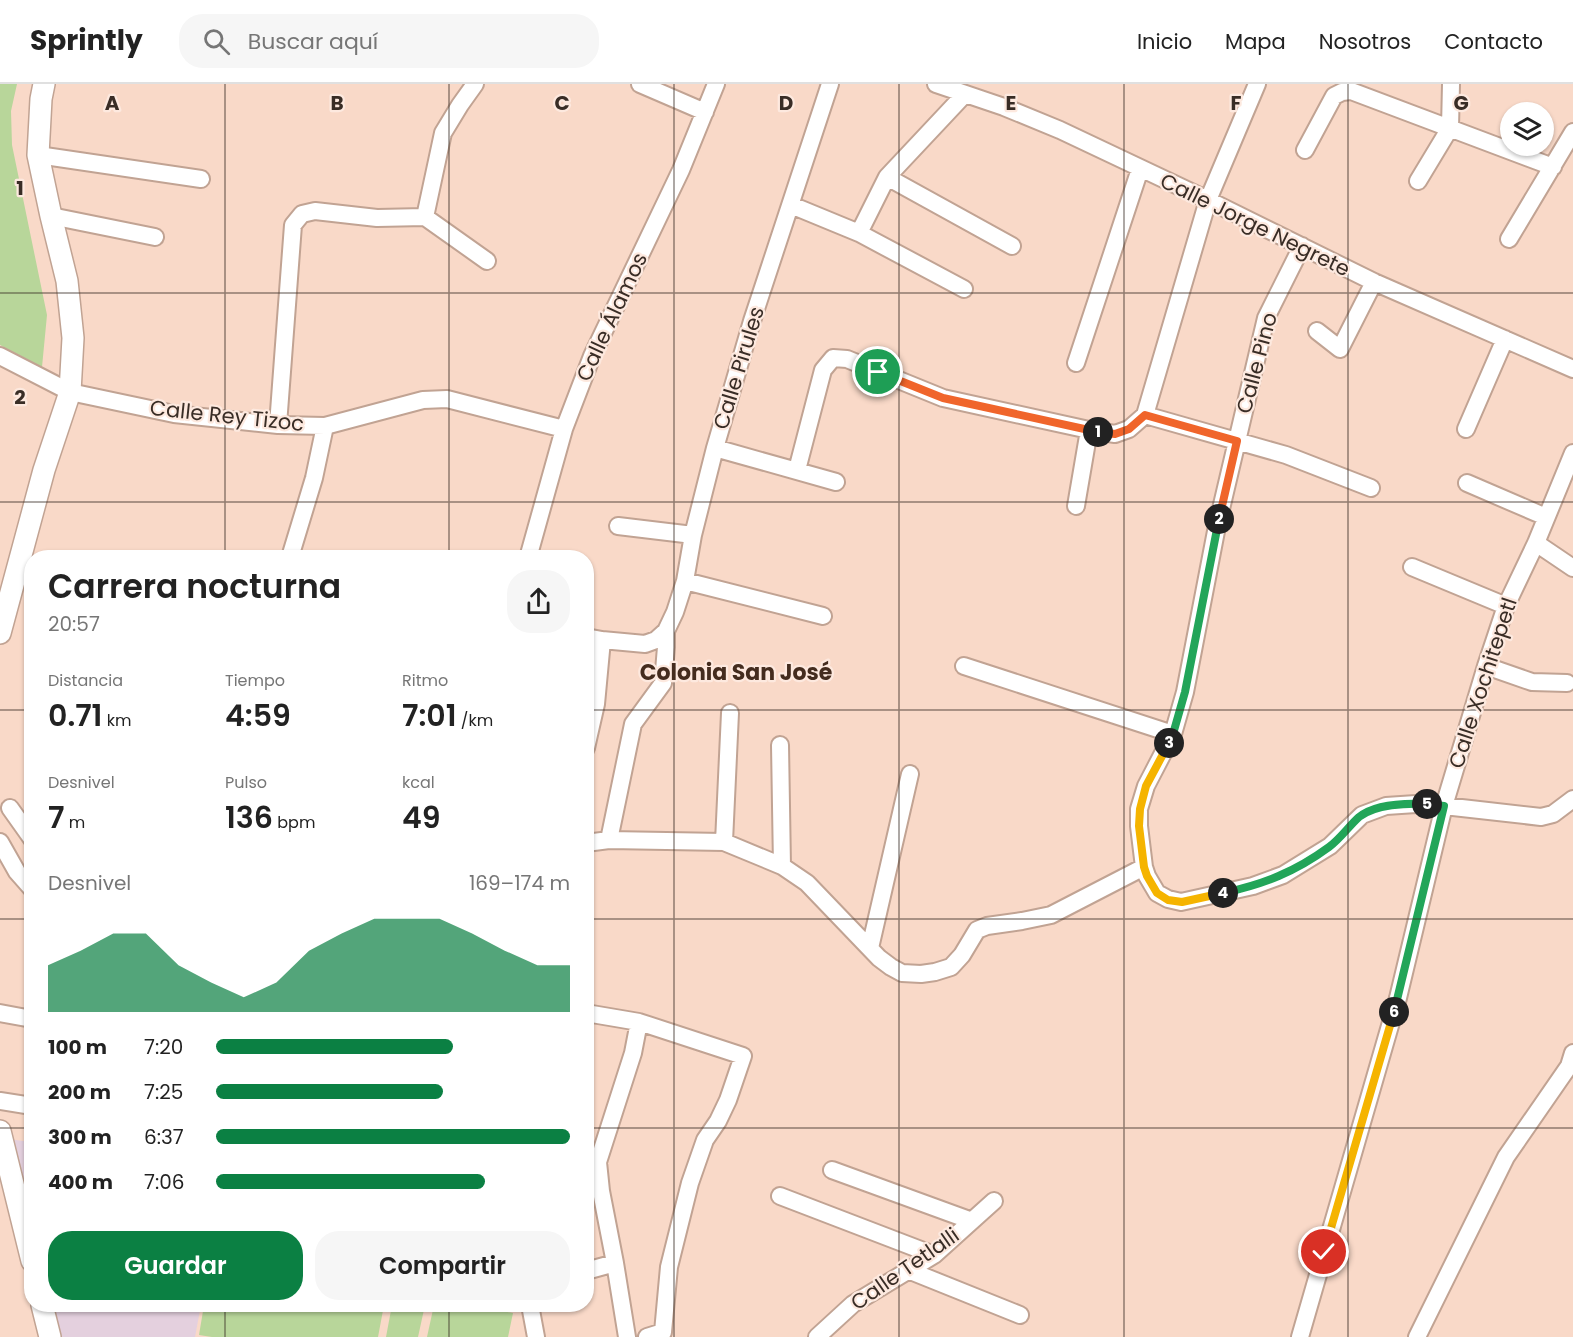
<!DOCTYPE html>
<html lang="es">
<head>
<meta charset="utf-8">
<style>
	:root { --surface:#fff; --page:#f6f6f6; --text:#222; --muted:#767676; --line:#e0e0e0; --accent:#0b8043 }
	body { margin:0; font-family:Poppins,sans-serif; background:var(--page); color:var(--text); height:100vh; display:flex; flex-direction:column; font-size:22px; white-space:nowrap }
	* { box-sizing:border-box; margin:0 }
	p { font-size:20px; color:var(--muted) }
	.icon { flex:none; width:33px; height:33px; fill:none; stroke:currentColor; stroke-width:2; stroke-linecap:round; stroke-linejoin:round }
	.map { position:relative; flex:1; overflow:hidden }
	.details { position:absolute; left:24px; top:466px; width:570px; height:762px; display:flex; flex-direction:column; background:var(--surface); border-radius:24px; box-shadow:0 2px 4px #0004 }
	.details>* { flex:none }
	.tools { position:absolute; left:1500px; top:18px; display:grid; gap:12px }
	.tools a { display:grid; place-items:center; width:54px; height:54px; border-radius:50%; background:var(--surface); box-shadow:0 2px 4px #0004; font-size:30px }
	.pin { position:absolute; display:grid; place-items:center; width:51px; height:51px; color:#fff; margin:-26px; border:3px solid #fff; border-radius:50%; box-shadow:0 2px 6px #0007 }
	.km { position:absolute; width:30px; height:30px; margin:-15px; border-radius:50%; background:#222; color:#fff; font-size:16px; line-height:30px; text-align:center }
	.round { display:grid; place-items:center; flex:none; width:63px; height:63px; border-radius:24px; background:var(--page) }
	.headline { display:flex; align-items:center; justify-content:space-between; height:102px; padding:0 24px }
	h1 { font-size:33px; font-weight:600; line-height:45px }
	.metrics { display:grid; grid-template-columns:repeat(3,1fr); gap:9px; height:102px; padding:6px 24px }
	.metrics div { display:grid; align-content:center }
	.metrics b { font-size:30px; font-weight:600 }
	.metrics small { font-size:16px; font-weight:400 }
	.metrics p { font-size:16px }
	.chart { height:168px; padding:12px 24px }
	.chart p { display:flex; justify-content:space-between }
	.chart svg { width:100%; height:108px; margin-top:6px; fill:var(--accent); opacity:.7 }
	.button { display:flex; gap:12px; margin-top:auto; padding:12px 24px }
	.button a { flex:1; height:69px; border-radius:24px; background:var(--accent); color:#fff; font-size:24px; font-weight:600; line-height:69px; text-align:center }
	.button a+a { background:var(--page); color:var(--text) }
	ul { padding:0 24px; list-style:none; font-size:20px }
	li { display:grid; grid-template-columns:96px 72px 1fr; align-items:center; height:45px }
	li i { height:15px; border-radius:8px; background:var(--accent) }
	header { display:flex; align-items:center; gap:36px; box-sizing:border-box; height:84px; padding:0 30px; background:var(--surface); border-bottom:2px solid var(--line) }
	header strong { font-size:28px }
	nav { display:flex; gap:33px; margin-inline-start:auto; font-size:21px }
	.search { width:420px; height:54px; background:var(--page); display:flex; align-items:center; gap:15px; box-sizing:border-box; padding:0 21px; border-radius:24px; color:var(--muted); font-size:22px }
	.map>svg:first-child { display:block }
	.education { fill:#e4d0de }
	.green { fill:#b8d69a }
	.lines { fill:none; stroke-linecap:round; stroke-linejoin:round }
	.minor-casing { stroke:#c1a393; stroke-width:20 }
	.major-casing { stroke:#c1a393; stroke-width:24 }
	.minor { stroke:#fff; stroke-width:16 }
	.major { stroke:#fff; stroke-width:21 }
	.split-1-casing { stroke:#fff; stroke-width:12 }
	.split-2-casing { stroke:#fff; stroke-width:12 }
	.split-3-casing { stroke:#fff; stroke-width:12 }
	.split-4-casing { stroke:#fff; stroke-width:12 }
	.split-5-casing { stroke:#fff; stroke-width:12 }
	.split-6-casing { stroke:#fff; stroke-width:12 }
	.split-7-casing { stroke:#fff; stroke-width:12 }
	.split-1 { stroke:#f0652b; stroke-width:8 }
	.split-2 { stroke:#f0652b; stroke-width:8 }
	.split-3 { stroke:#22a559; stroke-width:8 }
	.split-4 { stroke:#f5b400; stroke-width:8 }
	.split-5 { stroke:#22a559; stroke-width:8 }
	.split-6 { stroke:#22a559; stroke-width:8 }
	.split-7 { stroke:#f5b400; stroke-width:8 }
	.grid { fill:none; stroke:#392d26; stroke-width:1.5; stroke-opacity:0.55 }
	.labels { text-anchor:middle; stroke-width:4.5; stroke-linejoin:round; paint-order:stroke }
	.street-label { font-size:21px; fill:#392d26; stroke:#fde9df }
	.neighbourhood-label { font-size:22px; font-weight:bold; fill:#442c1e; stroke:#fde9df }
	.grid-label { font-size:20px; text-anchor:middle; font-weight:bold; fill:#392d26; stroke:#fde9df; stroke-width:4.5; stroke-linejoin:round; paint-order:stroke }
</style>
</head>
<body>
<header>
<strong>Sprintly</strong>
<div class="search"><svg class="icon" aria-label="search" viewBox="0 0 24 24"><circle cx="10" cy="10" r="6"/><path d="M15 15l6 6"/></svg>Buscar aquí</div>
<nav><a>Inicio</a><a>Mapa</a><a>Nosotros</a><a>Contacto</a></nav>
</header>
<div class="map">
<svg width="1573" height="1253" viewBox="0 0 1573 1253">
	<rect width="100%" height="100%" fill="#f9d9c8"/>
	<path class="education" d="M8,1055l23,3v95z
		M48,1221h153l-6,32h-140z"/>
	<path class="green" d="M0,0h17l-6,27 1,34 35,170 -5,52 -42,-22z
		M204,1221h180l-6,32h-166l-13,-2z
		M392,1221h33l-7,32h-32z
		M434,1221h36l43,8 -5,24h-81z"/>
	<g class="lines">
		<defs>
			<path id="minor" d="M640,0l65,28
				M936,0l68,23 56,23 148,70 166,82 199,87
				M1450,44l1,-44
				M1305,66l29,-54 8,-4 9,-1 202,76
				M38,71l163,24
				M887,93l125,69
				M1418,97l32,-53
				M791,121l68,28 105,56
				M51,132l104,21
				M425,133l18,-84 17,-28 15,-21
				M425,133l62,44
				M859,149l28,-56 77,-82
				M1509,155l64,-107
				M1302,162l-36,72 -49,208 -32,166 -12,42 -27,52 -7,23v17l5,41 3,9 10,17 11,6 13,3 72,-16 30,-11 47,-29 32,-31 24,-9 30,-2 28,2 97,11 12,-3 20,-15
				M1317,247l23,18 34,-67
				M0,272l70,36 104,22 104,11 47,1 98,-26 24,-1 117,30
				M1076,279l64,-194
				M1145,331l63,-215 49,-116
				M1145,331l141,40 85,33
				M278,341l15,-200 9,-11 13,-3 62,7 48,-1
				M1466,345l39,-90
				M715,364l121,34
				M797,386l26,-100 10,-12 14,1 96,39 146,32 26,4 14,-5 16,-14
				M1467,399l79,34
				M1076,422l13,-76
				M618,442l75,9
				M1536,459l37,25
				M292,474l-1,-4 23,-76 11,-52
				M528,474l36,-129 28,-73 89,-186 35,-86
				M1412,483l94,39
				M685,497l138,35
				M586,553l16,3 43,4 11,-4 10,-9 9,-19 10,-31 8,-46 22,-87 37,-127 78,-237
				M964,582l209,68
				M1486,582l46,16 35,1
				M780,661l2,121
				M586,664l10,-44 6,-64
				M10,724l22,31
				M609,756l24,-116 30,-41 3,-36v-16
				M0,758l17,30 15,17
				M724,758l6,-129
				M586,759l23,-3 115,2 58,24 25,17 72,75 12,9 11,6 19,1 14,-2 16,-5 11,-12 15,-25 10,-4 35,-5 29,-6 93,-48
				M870,864l40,-174
				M0,929l32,6
				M586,929l53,9 104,34 -15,44 -10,21 -13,19 -15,43 -21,84 -6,65 -16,5
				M0,1017l32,5
				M832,1086l140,51
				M780,1112l154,59
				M615,1179l12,74
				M908,1186l112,45
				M586,1187l29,-8 -14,-72 -3,-29 35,-109 6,-31
				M530,1221l6,32
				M817,1253l36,-33 81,-49 60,-54
				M1300,1253l98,-339 46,-192 42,-140 20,-60 30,-63 37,-90
				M1417,1253l89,-180 63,-91 4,-13"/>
			<path id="major" d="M0,549l44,-163 26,-78 3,-54 -6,-57 -16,-65 -13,-61 3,-56 3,-15
				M0,1047l32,130
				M42,1221l8,32"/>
		</defs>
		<use href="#minor" class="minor-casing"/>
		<use href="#major" class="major-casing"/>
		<use href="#minor" class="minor"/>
		<use href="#major" class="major"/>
	</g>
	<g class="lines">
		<defs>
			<path id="split-1" d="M878,288l65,26 155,34"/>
			<path id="split-2" d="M1098,348l17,2 14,-5 16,-14 92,26 -18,78"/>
			<path id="split-3" d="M1169,659l4,-9 12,-42 34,-173"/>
			<path id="split-4" d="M1169,659l-23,43 -6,23 -1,17 5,41 3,9 10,17 11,7 14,2 41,-9"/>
			<path id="split-5" d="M1223,809c41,-9 72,-21 106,-46 11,-8 20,-21 30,-30 16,-13 48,-14 68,-13"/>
			<path id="split-6" d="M1394,928l50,-206 -17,-2"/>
			<path id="split-7" d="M1324,1168l70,-240"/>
		</defs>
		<use href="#split-1" class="split-1-casing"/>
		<use href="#split-2" class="split-2-casing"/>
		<use href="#split-3" class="split-3-casing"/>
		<use href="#split-4" class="split-4-casing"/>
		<use href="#split-5" class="split-5-casing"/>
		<use href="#split-6" class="split-6-casing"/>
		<use href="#split-7" class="split-7-casing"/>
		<use href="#split-1" class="split-1"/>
		<use href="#split-2" class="split-2"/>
		<use href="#split-3" class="split-3"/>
		<use href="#split-4" class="split-4"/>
		<use href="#split-5" class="split-5"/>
		<use href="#split-6" class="split-6"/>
		<use href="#split-7" class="split-7"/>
	</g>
	<path class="grid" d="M225,0v474M449,0v474M674,0v1253M899,0v1253M1124,0v1253M1348,0v1253M0,209h1573M0,418h1573M0,626h32M586,626h987M0,835h32M586,835h987M0,1044h32M586,1044h987M225,1221v32M449,1221v32"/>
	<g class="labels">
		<g class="street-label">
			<text transform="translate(1255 141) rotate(26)" y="7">Calle Jorge Negrete</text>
			<text transform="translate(612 233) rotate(-65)" y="7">Calle Álamos</text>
			<text transform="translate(1257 279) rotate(-75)" y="7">Calle Pino</text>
			<text transform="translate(739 284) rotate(-73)" y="7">Calle Pirules</text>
			<text transform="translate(227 332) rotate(6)" y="7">Calle Rey Tizoc</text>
			<text transform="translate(1483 599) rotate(-72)" y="7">Calle Xochitepetl</text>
			<text transform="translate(905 1185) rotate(-35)" y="7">Calle Tetlalli</text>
		</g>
		<g class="neighbourhood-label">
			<text x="736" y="596">Colonia San José</text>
		</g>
	</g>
	<g class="grid-label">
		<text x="112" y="26">A</text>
		<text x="337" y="26">B</text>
		<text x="562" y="26">C</text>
		<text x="786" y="26">D</text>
		<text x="1011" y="26">E</text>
		<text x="1236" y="26">F</text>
		<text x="1461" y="26">G</text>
		<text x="20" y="111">1</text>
		<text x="20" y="320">2</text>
	</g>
</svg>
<div class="tools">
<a><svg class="icon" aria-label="layers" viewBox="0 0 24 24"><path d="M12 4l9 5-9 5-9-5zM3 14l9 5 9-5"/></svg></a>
</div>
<div class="pin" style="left:878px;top:288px;background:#1e9e55"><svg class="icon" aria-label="arrive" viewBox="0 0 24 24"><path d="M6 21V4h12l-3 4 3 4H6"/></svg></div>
<div class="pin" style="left:1324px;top:1168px;background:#d93025"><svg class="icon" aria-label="check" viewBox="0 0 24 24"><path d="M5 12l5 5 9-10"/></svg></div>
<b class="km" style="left:1098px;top:348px">1</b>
<b class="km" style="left:1219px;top:435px">2</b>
<b class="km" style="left:1169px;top:659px">3</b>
<b class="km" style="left:1223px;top:809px">4</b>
<b class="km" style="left:1427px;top:720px">5</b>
<b class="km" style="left:1394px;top:928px">6</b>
<section class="details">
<div class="headline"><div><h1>Carrera nocturna</h1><p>20:57</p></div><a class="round"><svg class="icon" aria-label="share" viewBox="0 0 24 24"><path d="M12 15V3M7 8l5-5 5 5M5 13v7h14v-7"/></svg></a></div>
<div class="metrics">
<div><p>Distancia</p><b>0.71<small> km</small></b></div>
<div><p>Tiempo</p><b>4:59</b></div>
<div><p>Ritmo</p><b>7:01<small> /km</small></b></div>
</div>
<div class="metrics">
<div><p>Desnivel</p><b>7<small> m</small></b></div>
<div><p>Pulso</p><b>136<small> bpm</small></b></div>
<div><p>kcal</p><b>49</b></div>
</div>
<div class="chart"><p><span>Desnivel</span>169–174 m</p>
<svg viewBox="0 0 160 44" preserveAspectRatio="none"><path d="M0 44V25L10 19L20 12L30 12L40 25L50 32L60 38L70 32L80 19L90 12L100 6L110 6L120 6L130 12L140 19L150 25L160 25V44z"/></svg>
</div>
<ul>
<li><b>100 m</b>7:20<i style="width:67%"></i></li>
<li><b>200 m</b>7:25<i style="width:64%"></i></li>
<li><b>300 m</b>6:37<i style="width:100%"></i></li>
<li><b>400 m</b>7:06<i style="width:76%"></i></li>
</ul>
<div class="button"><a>Guardar</a><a>Compartir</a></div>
</section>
</div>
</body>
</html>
